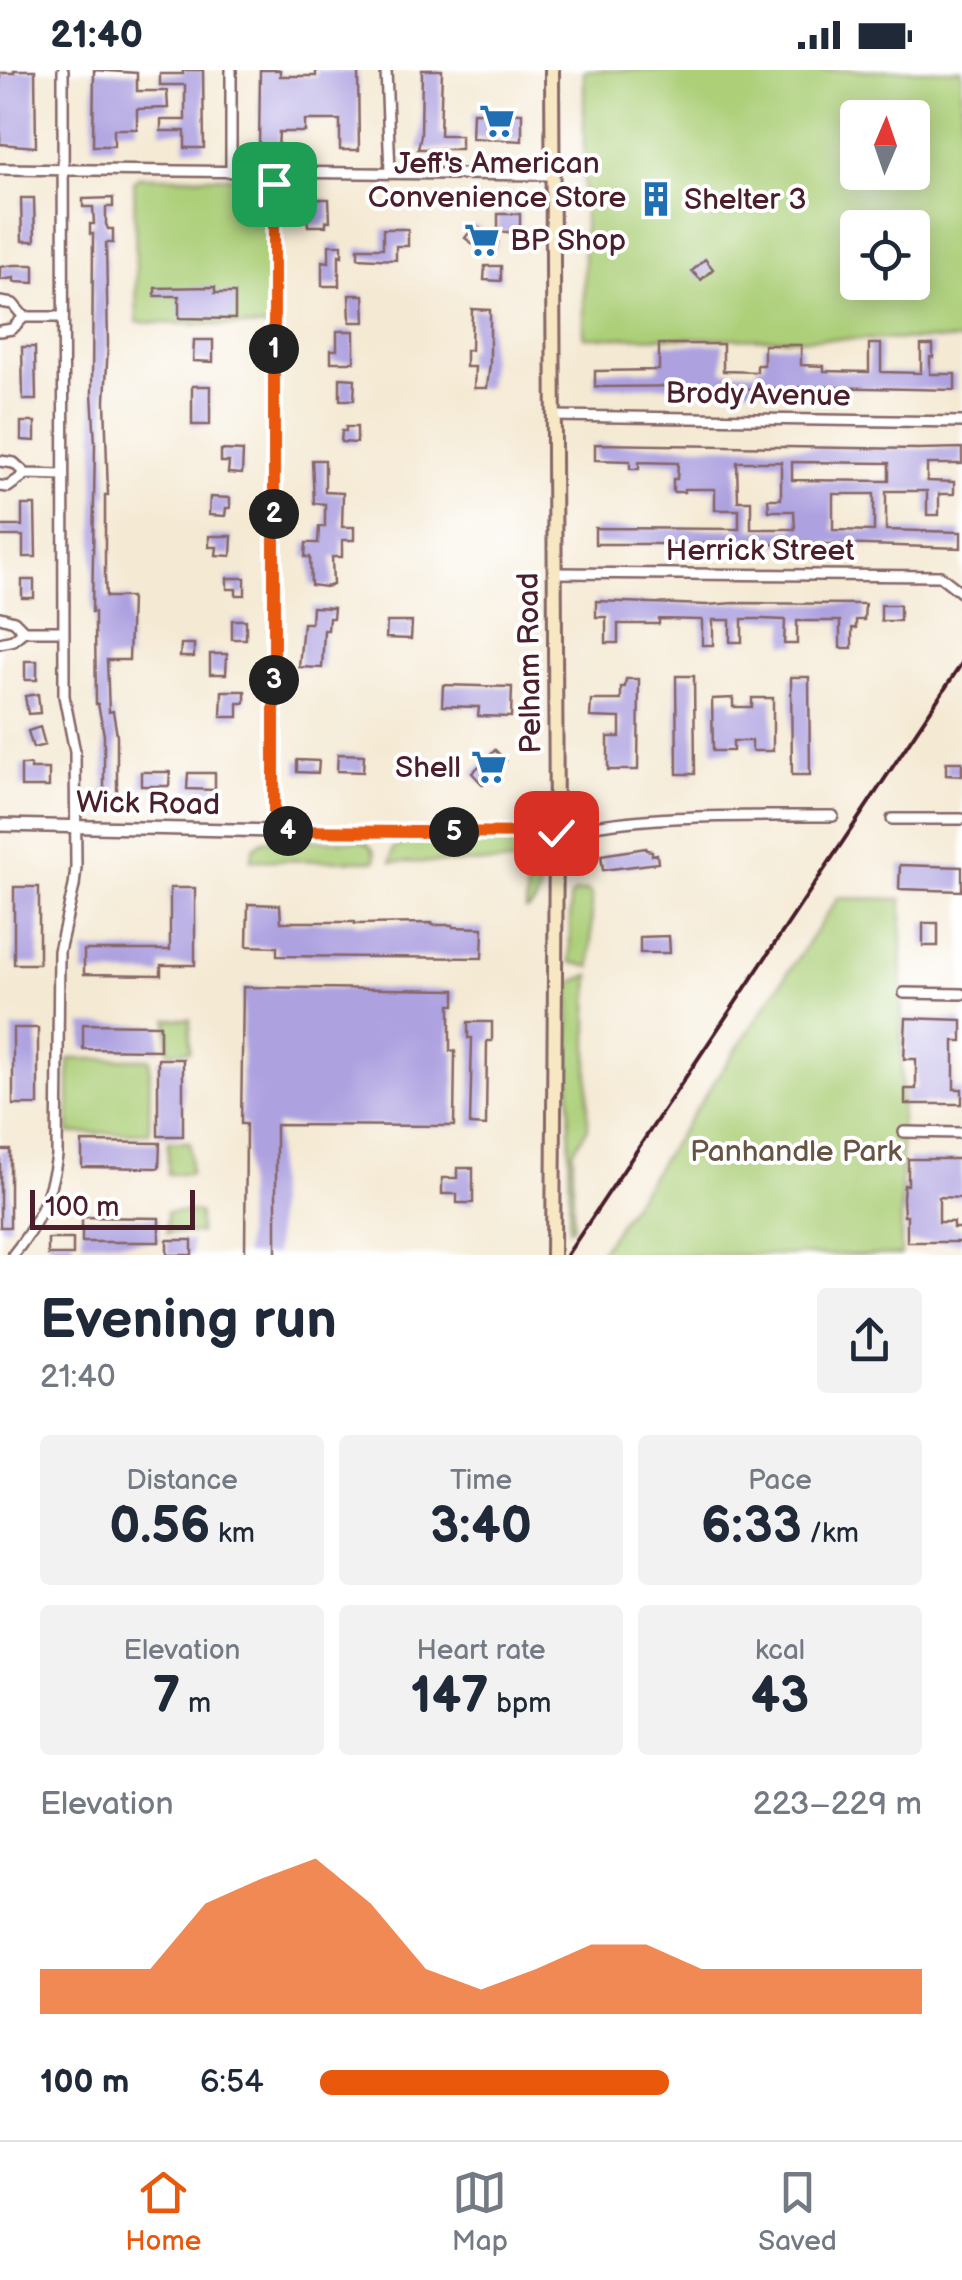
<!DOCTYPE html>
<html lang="en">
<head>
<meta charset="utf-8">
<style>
	:root { --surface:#fff; --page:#f2f2f3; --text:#1f2937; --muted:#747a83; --line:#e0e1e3; --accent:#ea580c }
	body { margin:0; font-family:"Balsamiq Sans",sans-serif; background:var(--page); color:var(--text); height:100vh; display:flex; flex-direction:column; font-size:38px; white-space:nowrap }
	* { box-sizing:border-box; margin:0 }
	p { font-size:32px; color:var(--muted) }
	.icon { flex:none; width:55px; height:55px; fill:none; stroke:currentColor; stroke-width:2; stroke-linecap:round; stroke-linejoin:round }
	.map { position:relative; height:1185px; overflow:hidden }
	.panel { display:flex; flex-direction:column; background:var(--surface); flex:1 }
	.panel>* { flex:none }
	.needle { width:65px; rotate:2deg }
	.buttons { position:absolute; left:840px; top:30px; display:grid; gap:20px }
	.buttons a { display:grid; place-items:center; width:90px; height:90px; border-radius:10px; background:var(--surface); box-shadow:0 5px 25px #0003; font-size:50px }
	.scale { position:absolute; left:30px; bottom:25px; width:165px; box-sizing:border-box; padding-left:10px; border:5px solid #4a1f2b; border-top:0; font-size:28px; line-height:35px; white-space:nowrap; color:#4a1f2b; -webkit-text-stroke:8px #fff; paint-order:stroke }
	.pin { position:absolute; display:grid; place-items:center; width:85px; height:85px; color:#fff; margin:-42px; border-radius:20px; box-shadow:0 5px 15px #0006 }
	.km { position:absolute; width:50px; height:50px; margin:-25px; border-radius:50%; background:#222; color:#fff; font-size:28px; line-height:50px; text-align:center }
	.round { display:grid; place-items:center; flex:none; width:105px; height:105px; border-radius:10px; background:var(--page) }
	.summary { display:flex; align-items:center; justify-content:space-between; height:170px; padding:0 40px }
	h1 { font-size:55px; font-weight:700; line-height:75px }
	.metrics { display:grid; grid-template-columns:repeat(3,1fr); gap:15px; height:170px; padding:10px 40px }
	.metrics div { display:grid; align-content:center; border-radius:10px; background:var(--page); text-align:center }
	.metrics b { font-size:50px; font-weight:700 }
	.metrics small { font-size:28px; font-weight:400 }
	.metrics p { font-size:28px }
	.chart { height:280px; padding:20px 40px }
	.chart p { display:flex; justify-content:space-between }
	.chart svg { width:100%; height:180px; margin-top:10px; fill:var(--accent); opacity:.7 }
	ul { padding:0 40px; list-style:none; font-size:32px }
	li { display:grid; grid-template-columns:160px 120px 1fr; align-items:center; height:75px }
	li i { height:25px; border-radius:12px; background:var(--accent) }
	.status { display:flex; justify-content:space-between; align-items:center; height:70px; padding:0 50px; background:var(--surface); direction:ltr }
	.status svg { height:28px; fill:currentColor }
	.dock { display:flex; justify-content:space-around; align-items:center; height:140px; border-top:2px solid var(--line); background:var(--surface); font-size:28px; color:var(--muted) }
	.dock a { display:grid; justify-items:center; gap:5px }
	.dock .on { color:var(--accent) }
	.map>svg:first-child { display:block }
	.green { fill:#accf78; stroke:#7b7752; stroke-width:2.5; fill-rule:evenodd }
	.building { fill:#ada1e0; fill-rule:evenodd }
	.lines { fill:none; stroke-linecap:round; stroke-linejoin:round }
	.minor-casing { stroke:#866666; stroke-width:14 }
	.tertiary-casing { stroke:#866666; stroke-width:16 }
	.secondary-casing { stroke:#866666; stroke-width:18 }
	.minor { stroke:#fff; stroke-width:9 }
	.tertiary { stroke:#fff; stroke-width:11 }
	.secondary { stroke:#f7e8c3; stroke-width:12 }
	.rail { stroke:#4a1f2b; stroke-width:4 }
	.route-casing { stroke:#fff; stroke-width:20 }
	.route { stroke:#ea580c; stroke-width:12 }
	.labels { text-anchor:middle; stroke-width:8; stroke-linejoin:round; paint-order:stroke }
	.poi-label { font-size:30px; fill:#4a1f2b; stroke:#fff; text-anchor:start }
	.street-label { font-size:30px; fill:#4a1f2b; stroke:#fff }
	.park-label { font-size:30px; fill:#675442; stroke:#fff }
</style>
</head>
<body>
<div class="status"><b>21:40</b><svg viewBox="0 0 49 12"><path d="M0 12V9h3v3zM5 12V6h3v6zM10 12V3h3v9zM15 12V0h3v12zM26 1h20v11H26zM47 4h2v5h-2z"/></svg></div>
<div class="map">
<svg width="962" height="1185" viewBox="0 0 962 1185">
	<rect width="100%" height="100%" fill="#fff"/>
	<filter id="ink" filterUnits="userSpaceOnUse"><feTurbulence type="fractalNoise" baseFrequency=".01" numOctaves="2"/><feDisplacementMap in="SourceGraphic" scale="20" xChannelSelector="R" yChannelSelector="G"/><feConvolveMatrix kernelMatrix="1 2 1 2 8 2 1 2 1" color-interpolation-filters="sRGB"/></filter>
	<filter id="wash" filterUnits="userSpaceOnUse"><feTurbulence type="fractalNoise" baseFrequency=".0048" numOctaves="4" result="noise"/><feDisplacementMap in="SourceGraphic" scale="40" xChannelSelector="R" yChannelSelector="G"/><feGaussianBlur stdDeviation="2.25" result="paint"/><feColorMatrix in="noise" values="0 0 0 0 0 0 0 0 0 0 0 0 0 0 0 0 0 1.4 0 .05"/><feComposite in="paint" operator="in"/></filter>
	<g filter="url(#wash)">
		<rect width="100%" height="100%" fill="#f4e9d3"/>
		<path class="green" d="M584,0h378v270l-378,-3zM858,48h54v54h-54zM858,158h54v54h-54z
			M138,107h122l6,4 3,8v138l-132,-5 -3,-140z
			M265,770l97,1c10,5 14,9 13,20l-124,-1 3,-13z
			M405,772l119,1v20l-133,-1 2,-13z
			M527,788l12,2c0,17 6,43 -13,50z
			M588,821l4,5 -1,71 -21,-5v-65l4,-4z
			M838,828l64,1 -1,356h-303z
			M590,905l-2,37v116l-15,23v76l-4,2 1,-246z
			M168,949h22v32h-22z
			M69,989h81l-1,74h-80z
			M168,1072h22v32h-22z
			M167,1142h32v21h-32z"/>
		<g id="blocks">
			<path class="building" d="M14,0h21l1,77 -36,-3v-71h14z
				M94,0l43,3v18h30l1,17 -31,1v20h-23v17h-21z
				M183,0h20l1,78h-19v-17h-24v-11h24v-35h-25v-11h23z
				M260,0h20v6h36v-6l42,2 1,78h-19v-30h-35v12h-26l-1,16h-19z
				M422,0h20l-2,65h21v14h-43l3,-14z
				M473,42l49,1v28l-50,-3z
				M651,119h11v21h-11z
				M21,128h13l1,43h-13z
				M113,128v9h-7v17l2,5h5v14h-7l2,101 -3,57 3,94h-3v82l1,20h25l-2,63h-22l2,52 4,-1 4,24v60h-13v-60l-6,-31h-2l-1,-83v-9h-3l3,-168 -3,-50 1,-160h-3v-10h4l-1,-17h-10v-8z
				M305,129h24l1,22h-4v5h-18z
				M498,144h22v18h-22z
				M475,155l23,17 -10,13 -23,-17z
				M383,159h25v17h-12v14l-38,-2v-10h25z
				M329,175h13v11l-3,-1v31h-17v-25l7,1z
				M705,189l8,10 -12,11 -9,-9z
				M14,195h20v18l-20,-1v-4l-14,2v-13z
				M485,196h16v15l-17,-1z
				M215,217v6h20v26l-56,-1v-22h-24v-8z
				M349,225h15l1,27h-15z
				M472,239l18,1v53l-3,25h-13l1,-21h-9v-17h5z
				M337,261h17v31h-23v-12h6z
				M194,270h19v22l-20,-1z
				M659,274h64v27l34,1v-7h7v-20h37v20l23,1v5l45,1v-28h12v28l40,1v-28h12v12h-3v17h25v16l-131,-3 -72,2 -52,-3 -105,1v-16l64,-1z
				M22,277h13l1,53h-13z
				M340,308l15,1 -1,21h-14z
				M192,316h18v39h-18z
				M21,352h14v19l-14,-1z
				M346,357h11v16l-16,-1 1,-11h4z
				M595,374l324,5 43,-1v16h-35v17l27,1v12h-15v21h-12v-24h-41v39l75,2v16l-125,-4h-241v-16l144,1v-19h-24v-21h-31v3h-11v-13h4l1,-16 -39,-1v7h-9v-8l-35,-1zM737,392h44v37h-13l1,12h25l1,18h-44v-28h-13zM792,392l97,1v18l-97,-1zM833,424h41v37l-41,-1z
				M221,380l22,1 -1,23 -14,-1 1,-11h-8z
				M312,390h13v32l18,1 -1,34h12v13h-12v17h-10l1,28 -8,2 -14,-2 -1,-28h-5l1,-14h12l1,-16h6v-23l-11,-1z
				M210,427l20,1v10h-4l-1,8 -16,-1z
				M22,435h13l1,52h-13v-21h-23v-10h22z
				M209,466h23l-1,20 -15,-1 1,-8h-8z
				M227,508h18v17h-9v-6h-9z
				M22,510h12v18h-12z
				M596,531l111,4 27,-2 131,1 -1,16h-8v8h-4v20h-12v-27h-43v23h-13l1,-24 -23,-1h-20v23h-12v-22h-17v25h-11v-25l-43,-1v5h-41v19h-12v-26h-10z
				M881,535h19v16h-19z
				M312,537l22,1 -1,10h-4l-1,12h-4l-2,38 -23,-1 4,-44h8z
				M232,550h14v19h-14z
				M387,552h25l-1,17 -25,-1z
				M181,574h13v13h-14z
				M210,584h17l-1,20h-16z
				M25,591h12v19h-12z
				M676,606h18l1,98h-18z
				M791,607h18l1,98h-18z
				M626,609h13l-1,91h-30v-33h12v-19l-30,-1 1,-17h30v-13h4z
				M443,615l69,2 -1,30 -33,-1 1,-9 -37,-1z
				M222,621h23v12h-7v14h-17z
				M38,624l2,19 -12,1 -3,-18z
				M733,628v9h19v-9h21v53h-21v-10h-19v10h-20l-1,-52z
				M40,657l5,18 -12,3 -5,-17z
				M495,680l11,11 -23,24 -11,-12z
				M338,684l26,1 -1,17 -26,-1z
				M297,690l22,1 -1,12 -21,-1z
				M946,692h16v14l-16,-1z
				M21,695h10v4h18v18h-28z
				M141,702h29l-1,14h-28z
				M188,703h27v17l-28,-1z
				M646,778v2l6,1v4l5,-1 1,9 -55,7 -2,-15z
				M900,795l62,2v24l-63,-2z
				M14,817h25v77h-25z
				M170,818h25v77h-34v10l-77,-1v-24h86z
				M248,834l32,1 1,17h74v2l77,-1v2h21v2l30,1 -1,30 -205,-2v-9l-30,-1z
				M923,853h15v23h-15z
				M669,866l1,17h-30v-16z
				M243,917l212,3v15h-5v46h5l-1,75 -178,-1v130h-31l1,-131h-5z
				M906,948l56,2v21h-8v48h8v15h-57v-15h11v-30h-12z
				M468,952h24v19h-5l-1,85 -16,-1 2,-87h-4z
				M83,954l77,1v25l-77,-1z
				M13,958h25v77h-25z
				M158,989h25v77h-25z
				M82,1072l78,1 -1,25 -77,-1z
				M0,1080h10v77h-10z
				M908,1089h54v39l-23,-1v25h14v6h9v14h-55v-26h-3l-1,-18 1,-13h4z
				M457,1098h16v35h-16v-9h-15v-16h15z
				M82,1147l77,1v24h-77z
				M48,1169h25v16h-25z
				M167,1170h25v15h-25z"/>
		</g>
	</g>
	<g filter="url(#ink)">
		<use href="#blocks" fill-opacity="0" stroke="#866666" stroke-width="2.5"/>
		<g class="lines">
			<defs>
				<path id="minor" d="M386,0l4,102
					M0,99l552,6
					M231,102v-102
					M274,102v659
					M0,232l13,2 11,13 -12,12 -12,2
					M24,247h39
					M553,346l409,6
					M0,391l14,2 12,11 37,1
					M0,416l8,1 18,-13
					M553,503l387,3 22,17
					M0,547l14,4 10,10
					M0,573l13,-3 11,-9h40
					M892,749h70
					M556,763c90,-20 185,-17 277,-17
					M904,923l58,1
					M904,1062l58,1
					M13,1185c25,-31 38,-60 44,-99l2,-205 15,-65 2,-19 -1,-115 -11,-56 -1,-626"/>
				<path id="tertiary" d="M0,755l274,6 282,2"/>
				<path id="secondary" d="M552,0l4,763 -3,422"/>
			</defs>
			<use href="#minor" class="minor-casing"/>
			<use href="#tertiary" class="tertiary-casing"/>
			<use href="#secondary" class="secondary-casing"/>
			<use href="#minor" class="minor"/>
			<use href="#tertiary" class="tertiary"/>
			<use href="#secondary" class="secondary"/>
			<path class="rail" d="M567,1185l395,-592"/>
		</g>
	</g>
	<g class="lines" filter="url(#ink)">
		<defs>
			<path id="route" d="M274,114v647l282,2"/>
		</defs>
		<use href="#route" class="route-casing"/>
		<use href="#route" class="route"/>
	</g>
	<defs>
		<symbol id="supermarket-bare" viewBox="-9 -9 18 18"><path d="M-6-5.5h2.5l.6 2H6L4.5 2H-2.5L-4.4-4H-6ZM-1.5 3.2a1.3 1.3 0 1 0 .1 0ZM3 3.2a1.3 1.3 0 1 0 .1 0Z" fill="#1f6fb2" stroke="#fff" stroke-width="2.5" paint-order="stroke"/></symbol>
		<symbol id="building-bare" viewBox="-9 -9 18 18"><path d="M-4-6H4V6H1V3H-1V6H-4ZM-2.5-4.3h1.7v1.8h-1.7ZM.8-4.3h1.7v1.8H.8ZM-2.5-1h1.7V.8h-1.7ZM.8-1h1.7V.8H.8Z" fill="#1f6fb2" stroke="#fff" stroke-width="2.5" paint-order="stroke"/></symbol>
	</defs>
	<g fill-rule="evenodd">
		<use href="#supermarket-bare" x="472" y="26" width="50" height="50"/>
		<use href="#building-bare" x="631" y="104" width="50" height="50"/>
		<use href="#supermarket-bare" x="457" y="145" width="50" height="50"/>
		<use href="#supermarket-bare" x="464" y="672" width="50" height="50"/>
	</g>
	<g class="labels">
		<g class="poi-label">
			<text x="497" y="103" text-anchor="middle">Jeff's American<tspan x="497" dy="34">Convenience Store</tspan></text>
			<text x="684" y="139">Shelter 3</text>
			<text x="510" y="180">BP Shop</text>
			<text x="461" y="707" text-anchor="end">Shell</text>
		</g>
		<g class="street-label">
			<text transform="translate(758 324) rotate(1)" y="10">Brody Avenue</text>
			<text x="760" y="490">Herrick Street</text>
			<text transform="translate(529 593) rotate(-91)" y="10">Pelham Road</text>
			<text transform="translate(148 733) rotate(1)" y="10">Wick Road</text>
		</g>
		<g class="park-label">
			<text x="796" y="1091">Panhandle Park</text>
		</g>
	</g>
</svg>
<div class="buttons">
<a><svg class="needle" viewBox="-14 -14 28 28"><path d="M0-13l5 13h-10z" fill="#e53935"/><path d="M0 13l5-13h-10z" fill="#747a83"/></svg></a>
<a><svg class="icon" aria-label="locate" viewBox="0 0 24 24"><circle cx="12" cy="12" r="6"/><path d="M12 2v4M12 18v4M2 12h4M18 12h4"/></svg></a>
</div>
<div class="scale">100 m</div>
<div class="pin" style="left:274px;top:114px;background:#1e9e55"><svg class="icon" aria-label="arrive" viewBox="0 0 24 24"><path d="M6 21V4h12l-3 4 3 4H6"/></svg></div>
<div class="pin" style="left:556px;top:763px;background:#d93025"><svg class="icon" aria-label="check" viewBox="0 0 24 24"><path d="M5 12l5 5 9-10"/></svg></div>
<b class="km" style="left:274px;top:279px">1</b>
<b class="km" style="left:274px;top:444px">2</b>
<b class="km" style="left:274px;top:610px">3</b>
<b class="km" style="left:288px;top:761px">4</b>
<b class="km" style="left:454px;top:762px">5</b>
</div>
<section class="panel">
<div class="summary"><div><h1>Evening run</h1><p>21:40</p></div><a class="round"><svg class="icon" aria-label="share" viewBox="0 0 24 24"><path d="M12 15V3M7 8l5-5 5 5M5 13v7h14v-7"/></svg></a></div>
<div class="metrics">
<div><p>Distance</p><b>0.56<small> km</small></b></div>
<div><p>Time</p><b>3:40</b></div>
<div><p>Pace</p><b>6:33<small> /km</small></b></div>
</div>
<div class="metrics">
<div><p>Elevation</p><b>7<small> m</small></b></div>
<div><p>Heart rate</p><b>147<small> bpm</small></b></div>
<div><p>kcal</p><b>43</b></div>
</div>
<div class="chart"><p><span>Elevation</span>223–229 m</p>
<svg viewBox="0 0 160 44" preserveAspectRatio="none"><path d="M0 44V33L10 33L20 33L30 17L40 11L50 6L60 17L70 33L80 38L90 33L100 27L110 27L120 33L130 33L140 33L150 33L160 33V44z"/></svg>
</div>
<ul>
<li><b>100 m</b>6:54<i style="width:58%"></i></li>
</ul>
</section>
<nav class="dock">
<a class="on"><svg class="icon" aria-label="home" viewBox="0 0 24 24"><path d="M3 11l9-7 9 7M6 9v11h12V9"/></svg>Home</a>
<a><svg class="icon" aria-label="map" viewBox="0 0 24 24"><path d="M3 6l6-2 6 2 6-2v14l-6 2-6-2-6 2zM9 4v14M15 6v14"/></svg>Map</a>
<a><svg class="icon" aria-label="saved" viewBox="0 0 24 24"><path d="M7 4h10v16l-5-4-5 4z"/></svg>Saved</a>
</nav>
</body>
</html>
